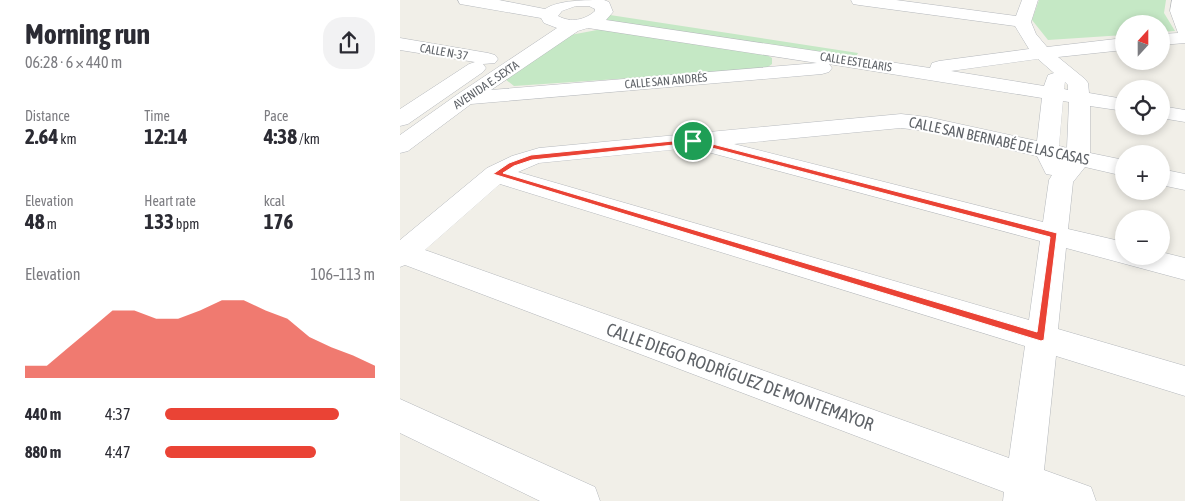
<!DOCTYPE html>
<html lang="en">
<head>
<meta charset="utf-8">
<style>
	:root { --surface:#fff; --page:#f2f2f3; --text:#2b2b33; --muted:#7c7c81; --accent:#ea4335 }
	body { margin:0; font-family:"Asap Condensed",sans-serif; background:var(--page); color:var(--text); height:100vh; display:flex; flex-direction:column; font-size:19px; white-space:nowrap }
	* { box-sizing:border-box; margin:0 }
	p { font-size:16px; color:var(--muted) }
	.icon { flex:none; width:28px; height:28px; fill:none; stroke:currentColor; stroke-width:2; stroke-linecap:round; stroke-linejoin:round }
	.map { position:relative; flex:1; overflow:hidden }
	.sheet { display:flex; flex-direction:column; background:var(--surface); width:400px }
	.sheet>* { flex:none }
	.needle { width:32px; rotate:21deg }
	.buttons { position:absolute; left:715px; top:15px; display:grid; gap:10px }
	.buttons a { display:grid; place-items:center; width:55px; height:55px; border-radius:50%; background:var(--surface); box-shadow:0 2px 8px #0003; font-size:25px }
	.pin { position:absolute; display:grid; place-items:center; width:42px; height:42px; color:#fff; margin:-21px; border:2px solid #fff; border-radius:50%; box-shadow:0 1px 5px #0007 }
	.round { display:grid; place-items:center; flex:none; width:52px; height:52px; border-radius:20px; background:var(--page) }
	.head { display:flex; align-items:center; justify-content:space-between; height:85px; padding:0 25px }
	h1 { font-size:28px; font-weight:700; line-height:38px }
	.stats { display:grid; grid-template-columns:repeat(3,1fr); gap:8px; height:85px; padding:5px 25px }
	.stats div { display:grid; align-content:center }
	.stats b { font-size:21px; font-weight:700 }
	.stats small { font-size:14px; font-weight:400 }
	.stats p { font-size:14px }
	.chart { height:140px; padding:10px 25px }
	.chart p { display:flex; justify-content:space-between }
	.chart svg { width:100%; height:90px; margin-top:5px; fill:var(--accent); opacity:.7 }
	ul { padding:0 25px; list-style:none; font-size:16px }
	li { display:grid; grid-template-columns:80px 60px 1fr; align-items:center; height:38px }
	li i { height:12px; border-radius:6px; background:var(--accent) }
	main { display:flex; flex:1; min-height:0 }
	.map>svg:first-child { display:block }
	.green { fill:#c5e8c5 }
	.lines { fill:none; stroke-linecap:round; stroke-linejoin:round }
	.minor-casing { stroke:#b5b8bc; stroke-width:1 }
	.minor { fill:#fff; fill-rule:evenodd }
	.route { fill:#ea4335; stroke:#fff; fill-rule:evenodd }
	.labels { text-anchor:middle; stroke-width:4; stroke-linejoin:round; paint-order:stroke }
	.far-street-label { font-size:12px; fill:#5f6368; stroke:#fff }
	.street-label { font-size:15px; fill:#5f6368; stroke:#fff }
	.near-street-label { font-size:18px; fill:#5f6368; stroke:#fff }
</style>
</head>
<body>
<main>
<section class="sheet">
<div class="head"><div><h1>Morning run</h1><p>06:28 · 6 × 440 m</p></div><a class="round"><svg class="icon" aria-label="share" viewBox="0 0 24 24"><path d="M12 15V3M7 8l5-5 5 5M5 13v7h14v-7"/></svg></a></div>
<div class="stats">
<div><p>Distance</p><b>2.64<small> km</small></b></div>
<div><p>Time</p><b>12:14</b></div>
<div><p>Pace</p><b>4:38<small> /km</small></b></div>
</div>
<div class="stats">
<div><p>Elevation</p><b>48<small> m</small></b></div>
<div><p>Heart rate</p><b>133<small> bpm</small></b></div>
<div><p>kcal</p><b>176</b></div>
</div>
<div class="chart"><p><span>Elevation</span>106–113 m</p>
<svg viewBox="0 0 160 44" preserveAspectRatio="none"><path d="M0 44V38L10 38L20 29L30 20L40 11L50 11L60 15L70 15L80 11L90 6L100 6L110 11L120 15L130 24L140 29L150 33L160 38V44z"/></svg>
</div>
<ul>
<li><b>440 m</b>4:37<i style="width:83%"></i></li>
<li><b>880 m</b>4:47<i style="width:72%"></i></li>
</ul>
</section>
<div class="map">
<svg width="785" height="501" viewBox="0 0 785 501">
	<rect width="100%" height="100%" fill="#f1efe8"/>
	<path class="green" d="M639,0h127l-2,13 11,18 -14,1v-8h-37v11l-76,5 -16,-20z
		M210,15l248,38 -4,7 -250,-40z
		M197,30h14l154,24 7,4v6l-7,5 -251,17 -9,-7 60,-43z"/>
	<g class="lines">
		<defs>
			<path id="minor" d="M58,0h41l46,9c13,-9 41,-9 59,-9l5,2 4,10 -7,8 324,48 2,-5 7,-2 90,-12 -14,-23 -156,-21 -6,-1 -2,-4h45l120,16 6,-16h16l-7,22 5,12 11,13 77,-9v12l-66,7 27,22 3,4 1,10 35,6v12l-34,-5v47l34,7v16l-39,-9 -12,15 -5,47 56,13v14h37v-4l24,6v22l-119,-32 -8,81 127,37v30l-129,-40 -12,114 47,17 5,14h-93l1,-9 -599,-227 -5,2v-27l87,-72 25,-12 27,-8 362,-34 26,3 110,24 5,-43 -213,-34 3,4 -3,4 -7,2 -351,30 -63,47 -8,2v-18l58,-41 99,-66 -13,-5 -3,-5 -75,-13 -6,-1zM176,6h13l6,3v2c-10,9 -24,12 -37,5l4,-5zM188,28l229,35 -326,27 87,-59zM638,59l16,14 -6,2 -4,11 -93,-15zM665,82l3,3v5l-4,-1zM663,101l6,1 -2,46 -8,-2zM501,128l26,3 110,25 9,18 6,1 -3,5 -6,42 -309,-78zM301,147l3,4 336,90 -11,79 -511,-148 21,-9zM100,184l525,162 -16,112 -584,-208z
				M772,0h13v43l-24,2v-11l17,-1 -8,-22z
				M0,38l88,15 7,2 3,4 -3,4 -12,1 3,4 -3,4 -75,52 -8,2v-17l69,-45 6,-2 -75,-12z
				M761,106l24,4v12l-24,-4z
				M761,169l24,5v16l-24,-5z
				M0,399l195,88 5,14h-60l-140,-68z"/>
		</defs>
		<use href="#minor" class="minor-casing"/>
		<use href="#minor" class="minor"/>
	</g>
	<path class="route" d="M293,139l364,94 -13,107 -3,1 -548,-167 16,-11 22,-8zM293,143l357,94 -13,95 -534,-159 11,-7 18,-6z"/>
	<g class="labels">
		<g class="far-street-label">
			<text transform="translate(44 52) rotate(10)" y="4">CALLE N-37</text>
			<text transform="translate(456 62) rotate(9)" y="4">CALLE ESTELARIS</text>
			<text transform="translate(266 81) rotate(-5)" y="4">CALLE SAN ANDRÉS</text>
			<text transform="translate(86 85) rotate(-34)" y="4">AVENIDA E. SEXTA</text>
		</g>
		<g class="street-label">
			<text transform="translate(599 141) rotate(12)" y="5">CALLE SAN BERNABÉ DE LAS CASAS</text>
		</g>
		<g class="near-street-label">
			<text transform="translate(340 377) rotate(20)" y="6">CALLE DIEGO RODRÍGUEZ DE MONTEMAYOR</text>
		</g>
	</g>
</svg>
<div class="buttons">
<a><svg class="needle" viewBox="-14 -14 28 28"><path d="M0-13l5 13h-10z" fill="#e53935"/><path d="M0 13l5-13h-10z" fill="#7c7c81"/></svg></a>
<a><svg class="icon" aria-label="locate" viewBox="0 0 24 24"><circle cx="12" cy="12" r="6"/><path d="M12 2v4M12 18v4M2 12h4M18 12h4"/></svg></a>
<a>+</a>
<a>−</a>
</div>
<div class="pin" style="left:293px;top:141px;background:#1e9e55"><svg class="icon" aria-label="arrive" viewBox="0 0 24 24"><path d="M6 21V4h12l-3 4 3 4H6"/></svg></div>
</div>
</main>
</body>
</html>
